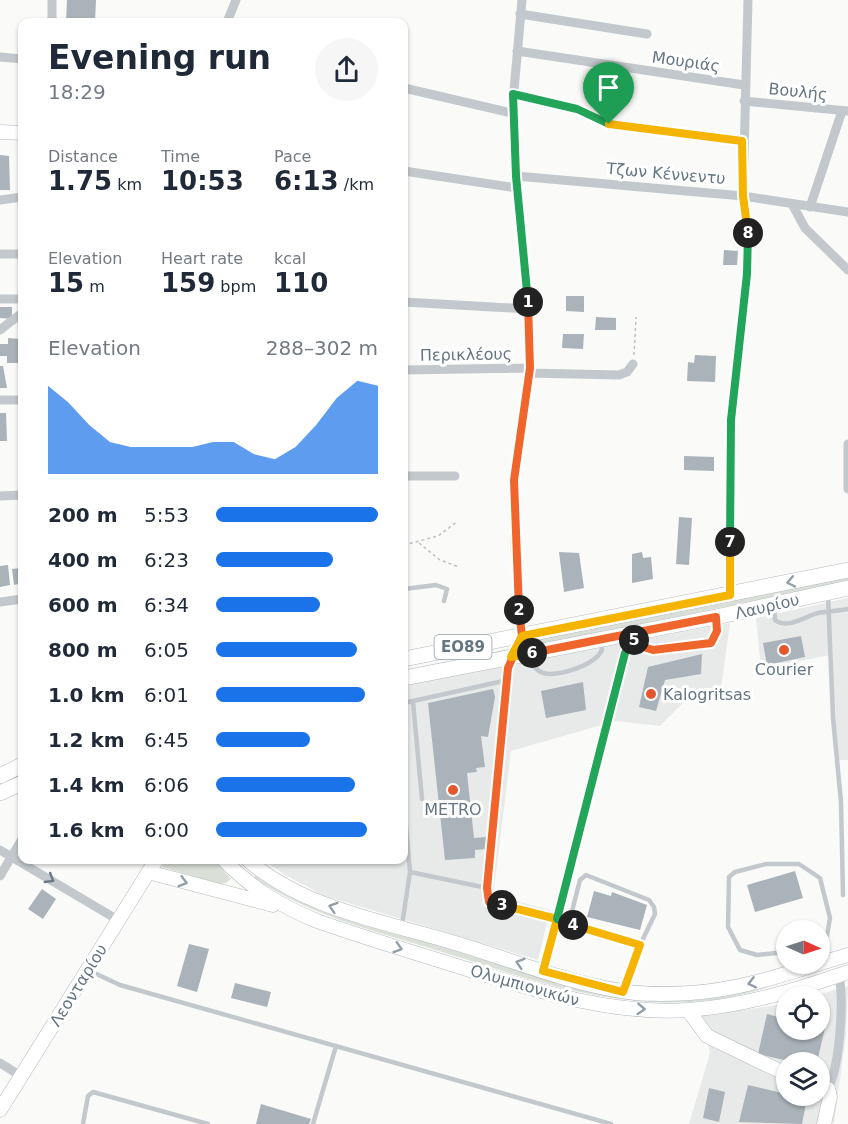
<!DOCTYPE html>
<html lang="en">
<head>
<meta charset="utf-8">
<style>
	:root { --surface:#fff; --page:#f6f6f7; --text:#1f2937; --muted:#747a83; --accent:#1a73e8 }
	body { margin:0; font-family:"DejaVu Sans",sans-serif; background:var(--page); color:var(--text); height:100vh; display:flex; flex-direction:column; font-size:22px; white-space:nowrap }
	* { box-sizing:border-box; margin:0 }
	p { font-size:20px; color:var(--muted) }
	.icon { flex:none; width:33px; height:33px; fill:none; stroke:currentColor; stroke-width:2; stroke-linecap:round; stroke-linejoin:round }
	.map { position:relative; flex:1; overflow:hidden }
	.drawer { position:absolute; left:18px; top:18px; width:390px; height:846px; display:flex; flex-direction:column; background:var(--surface); border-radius:12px; box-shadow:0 2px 4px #0004 }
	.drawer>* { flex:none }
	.needle { width:39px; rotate:93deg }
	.fabs { position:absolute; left:776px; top:920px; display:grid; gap:12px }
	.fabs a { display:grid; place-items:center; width:54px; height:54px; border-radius:50%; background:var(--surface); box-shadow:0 2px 4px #0004; font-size:30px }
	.pin { position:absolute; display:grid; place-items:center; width:51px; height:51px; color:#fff; margin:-62px -26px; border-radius:50% 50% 50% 0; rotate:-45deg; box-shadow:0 0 6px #0007 }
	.pin .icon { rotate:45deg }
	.km { position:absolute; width:30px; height:30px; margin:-15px; border-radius:50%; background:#222; color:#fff; font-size:16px; line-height:30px; text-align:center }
	.round { display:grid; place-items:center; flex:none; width:63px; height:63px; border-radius:32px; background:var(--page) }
	.head { display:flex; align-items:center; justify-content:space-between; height:102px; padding:0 30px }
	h1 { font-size:33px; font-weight:800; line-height:45px }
	.metrics { display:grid; grid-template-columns:repeat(3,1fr); gap:9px; height:102px; padding:6px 30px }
	.metrics div { display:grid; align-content:center }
	.metrics b { font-size:26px; font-weight:800 }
	.metrics small { font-size:16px; font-weight:400 }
	.metrics p { font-size:16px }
	.chart { height:168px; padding:12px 30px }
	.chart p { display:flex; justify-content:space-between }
	.chart svg { width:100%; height:108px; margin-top:6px; fill:var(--accent); opacity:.7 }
	ul { padding:0 30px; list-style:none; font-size:20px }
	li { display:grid; grid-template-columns:96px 72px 1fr; align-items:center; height:45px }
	li i { height:15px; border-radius:8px; background:var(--accent) }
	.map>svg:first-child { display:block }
	.built { fill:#e8e9e9; fill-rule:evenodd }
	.green { fill:#dadfd7 }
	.building { fill:#aab3b9 }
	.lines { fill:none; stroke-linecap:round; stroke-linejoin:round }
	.secondary-casing { stroke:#b3babf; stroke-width:15 }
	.primary-casing { stroke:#b5babe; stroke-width:16 }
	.path { stroke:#bbbfc2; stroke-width:1.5; stroke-dasharray:3 3; stroke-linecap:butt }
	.lane { stroke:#c3c8cc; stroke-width:4.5 }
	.street { stroke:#c3c8cc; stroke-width:9 }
	.secondary { stroke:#fff; stroke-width:14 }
	.primary { stroke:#fff; stroke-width:15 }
	.oneway { stroke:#939fa8 }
	.oneway2 { stroke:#6a7a87 }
	.split-1-casing { stroke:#fff; stroke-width:12 }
	.split-2-casing { stroke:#fff; stroke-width:12 }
	.split-3-casing { stroke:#fff; stroke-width:12 }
	.split-4-casing { stroke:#fff; stroke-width:12 }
	.split-5-casing { stroke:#fff; stroke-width:12 }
	.split-6-casing { stroke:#fff; stroke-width:12 }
	.split-7-casing { stroke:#fff; stroke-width:12 }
	.split-8-casing { stroke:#fff; stroke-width:12 }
	.split-9-casing { stroke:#fff; stroke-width:12 }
	.split-1 { stroke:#22a559; stroke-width:8 }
	.split-2 { stroke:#f0652b; stroke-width:8 }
	.split-3 { stroke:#f0652b; stroke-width:8 }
	.split-4 { stroke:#f5b400; stroke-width:8 }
	.split-5 { stroke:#22a559; stroke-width:8 }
	.split-6 { stroke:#f0652b; stroke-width:8 }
	.split-7 { stroke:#f5b400; stroke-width:8 }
	.split-8 { stroke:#22a559; stroke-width:8 }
	.split-9 { stroke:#f5b400; stroke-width:8 }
	.poi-dot { fill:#e4572e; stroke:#fff; stroke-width:2 }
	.labels { text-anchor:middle; stroke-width:6; stroke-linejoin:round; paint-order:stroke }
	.shield { fill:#fff; stroke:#939fa8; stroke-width:1.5 }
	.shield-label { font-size:15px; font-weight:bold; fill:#657683 }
	.street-label { font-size:16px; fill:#657683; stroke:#fff }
	.poi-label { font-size:16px; fill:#657683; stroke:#fff }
</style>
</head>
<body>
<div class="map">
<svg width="848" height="1124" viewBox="0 0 848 1124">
	<rect width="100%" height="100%" fill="#fafaf8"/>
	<path class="built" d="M848,598v162h-9l-7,-42 -1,-63 -70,13 -5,-50z
		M730,623l-10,72 -35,6 -25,25 -44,-5 -105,30 -18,144 57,15 -12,50 -213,-64 -40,-21 -21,-15h140v-175z
		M848,986l-2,48 -12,90h-145l21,-71 -8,-38 84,-11v25h33v-33h-4zM786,1062h33v33h-33z"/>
	<path class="green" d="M848,576v5l-312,65 -11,-5 194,-37z
		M164,860h50l17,19 -5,4 -7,1 -57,-17z
		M254,872l72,39 233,72 76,14 183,-26c-31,10 -61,21 -92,27 -106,18 -204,-22 -303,-52 -59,-18 -117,-33 -168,-68z"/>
	<path class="building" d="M67,0h29l-1,22h-29z
		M0,155l9,1 1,34h-10z
		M724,250l14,1 -1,14h-14z
		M566,296h18v16l-18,-1z
		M0,307h12v12l-12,-1z
		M596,317l20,1v12h-21z
		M563,334h21l-1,15 -21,-1z
		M8,338l14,1v24h-15v-7h-7v-12h8z
		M695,355l21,1 -1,26 -28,-1 1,-19 6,1z
		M0,366h3l4,22h-7z
		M0,413h6l1,28h-7z
		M684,456l30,1v14l-30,-1z
		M679,517l13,1 -3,47 -13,-1z
		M559,552l20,1 5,35 -20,4z
		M642,552l1,6 8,-1 2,22 -21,4v-29z
		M8,565l2,20 -10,2v-21z
		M22,568v15l-8,2 -2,-16z
		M801,636l4,21 -38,8 -4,-22z
		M702,654l-1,20 -36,6 -9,31 -17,-4 9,-40z
		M583,682l3,28 -40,8 -5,-27z
		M493,689l2,8 -7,40 -7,-1 4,31 -9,1 1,4 -10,1 7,65 12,-1 1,12 -12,1v8l-30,2 -17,-157z
		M795,871l8,27 -48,14 -8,-27z
		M42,889l14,10 -13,20 -15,-10z
		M594,891l17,5 1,-4 35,13 -7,25 -53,-13z
		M189,944l20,5 -12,43 -20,-6z
		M235,983l36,9 -4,15 -36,-9z
		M767,1014l19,5v10l39,-1 -8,34h-24l-35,-8z
		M748,1085l59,14 -5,25 -63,-2z
		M709,1088l16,4 -6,30 -16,-4z
		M261,1104l50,15 -2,5h-53z"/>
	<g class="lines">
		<defs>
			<path id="secondary" d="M0,132l22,1
				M224,860c28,29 57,46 93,61 51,18 102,33 153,49 71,22 143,45 218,40 56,-4 108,-20 160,-38
				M248,860c58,51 145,63 217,86 52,16 104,37 157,45 22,4 46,3 68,2 54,-3 106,-23 158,-38
				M148,872l125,33
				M688,1010l19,26 79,38
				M819,1083l9,6 2,8 -6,27
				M0,1110l156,-250"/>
			<path id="primary" d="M404,659l444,-89
				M404,678l312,-61 132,-29
				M0,776l22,-11
				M0,793l22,-10"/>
		</defs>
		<use href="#secondary" class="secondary-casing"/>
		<use href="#primary" class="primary-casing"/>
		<path class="path" d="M634,355l2,-38
			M419,543l21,17 19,7
			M404,545l34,-9 20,-15"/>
		<path class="lane" d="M404,589l32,-4 11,4 -3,12
			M828,595l5,123 8,84 2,93
			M774,606l1,14c13,10 30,-4 43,-7 10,-2 20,-2 30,-4
			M634,642c15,16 57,3 77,1l6,-12 -1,-12
			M526,656c5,7 9,14 17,17 16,4 52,-8 59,-23l-1,-8
			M413,702l9,97
			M404,703l104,-23
			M410,872l77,16 2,14 151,43 -16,44
			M487,888l24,-228
			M569,923l11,-43 6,-5 63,25 5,7 1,7 -15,31
			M402,925l8,-53 -6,-69
			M786,952l-29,3 -17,-5 -12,-23 1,-50 6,-5 31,-8h33l21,14 10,40 -3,18 -8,4
			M90,971l30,14 491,139
			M543,971l82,-318 3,-6 6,-3
			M83,1124l5,-28 5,-4 115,32
			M313,1124l23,-78"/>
		<path class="street" d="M52,0v22
			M520,14l127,20
			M227,22l9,-22
			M517,51l227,34
			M0,57l22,2
			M404,88l108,25
			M513,94l64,15 32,15 134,16
			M744,101l104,10
			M404,171l113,17
			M516,176l227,20 105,16
			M0,200l22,-3
			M792,204l13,24 43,42
			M810,207l32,-96
			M0,254h22
			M0,299h22
			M404,302l125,7
			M0,330l22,-17
			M404,370l126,-2
			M529,373l90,2 8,-3 6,-8
			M0,400h22
			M848,444v45
			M404,476h51
			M0,496l22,-1
			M730,595l1,-175 18,-174 -6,-50 5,-196
			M0,602l22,-3
			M511,657l11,-21 -7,-89 -1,-67 15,-107 1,-27 -18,-233 10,-113
			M0,850l118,70
			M0,876l22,-37
			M0,1063l21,13
			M828,1089c12,-24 16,-88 11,-114"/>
		<use href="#secondary" class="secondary"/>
		<use href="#primary" class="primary"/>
	</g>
	<defs><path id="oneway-chevron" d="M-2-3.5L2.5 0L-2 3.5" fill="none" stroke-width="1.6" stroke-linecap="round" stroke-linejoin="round" transform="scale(1.5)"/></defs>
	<g class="oneway">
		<use href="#oneway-chevron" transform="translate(791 582) rotate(168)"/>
		<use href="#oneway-chevron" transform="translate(183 882) rotate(16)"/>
		<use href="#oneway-chevron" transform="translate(333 907) rotate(-163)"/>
		<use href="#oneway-chevron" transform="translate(398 948) rotate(17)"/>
		<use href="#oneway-chevron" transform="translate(520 963) rotate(-163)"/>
		<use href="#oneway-chevron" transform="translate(752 983) rotate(166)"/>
		<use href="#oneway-chevron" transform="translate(641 1009) rotate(4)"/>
	</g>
	<use class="oneway2" href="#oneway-chevron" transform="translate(50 879) rotate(31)"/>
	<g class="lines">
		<defs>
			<path id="split-1" d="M528,302l-12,-126 -3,-82 64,15 32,15"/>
			<path id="split-2" d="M519,610l-5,-130 16,-112 -2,-66"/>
			<path id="split-3" d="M502,905l-13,-3 -2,-14 21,-220 14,-32 -3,-26"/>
			<path id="split-4" d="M502,905l55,14 -14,52 80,21 17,-47 -67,-20"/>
			<path id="split-5" d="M573,925l-16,-6 68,-266 3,-6 6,-3v-4"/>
			<path id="split-6" d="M532,653l101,-20 1,11 19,6 58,-7 6,-12 -1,-14 -83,16 1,7"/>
			<path id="split-7" d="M532,653l-21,4 11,-21 208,-41v-53"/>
			<path id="split-8" d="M730,542l1,-122 16,-146 1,-41"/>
			<path id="split-9" d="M609,124l133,17 1,55 5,37"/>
		</defs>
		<use href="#split-1" class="split-1-casing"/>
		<use href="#split-2" class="split-2-casing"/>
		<use href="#split-3" class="split-3-casing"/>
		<use href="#split-4" class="split-4-casing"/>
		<use href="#split-5" class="split-5-casing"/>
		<use href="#split-6" class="split-6-casing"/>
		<use href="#split-7" class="split-7-casing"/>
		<use href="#split-8" class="split-8-casing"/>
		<use href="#split-9" class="split-9-casing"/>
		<use href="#split-1" class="split-1"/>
		<use href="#split-2" class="split-2"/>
		<use href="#split-3" class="split-3"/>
		<use href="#split-4" class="split-4"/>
		<use href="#split-5" class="split-5"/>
		<use href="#split-6" class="split-6"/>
		<use href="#split-7" class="split-7"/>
		<use href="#split-8" class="split-8"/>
		<use href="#split-9" class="split-9"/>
	</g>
	<g class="poi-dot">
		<circle cx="784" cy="650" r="6"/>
		<circle cx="651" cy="694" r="6"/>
		<circle cx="453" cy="790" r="6"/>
	</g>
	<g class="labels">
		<rect class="shield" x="434.5" y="635" width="57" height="24" rx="4.5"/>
		<g class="shield-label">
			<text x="463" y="652">ΕΟ89</text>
		</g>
		<g class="street-label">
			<text transform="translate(686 61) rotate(8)" y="6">Μουριάς</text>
			<text transform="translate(798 91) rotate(6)" y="6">Βουλής</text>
			<text transform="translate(666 173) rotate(5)" y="6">Τζων Κέννεντυ</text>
			<text transform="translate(466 354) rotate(-1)" y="6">Περικλέους</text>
			<text transform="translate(767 606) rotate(-13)" y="6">Λαυρίου</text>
			<text transform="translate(78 985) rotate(-58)" y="6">Λεονταρίου</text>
			<text transform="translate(525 985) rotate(16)" y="6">Ολυμπιονικών</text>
		</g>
		<g class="poi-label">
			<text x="784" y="675">Courier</text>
			<text x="663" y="700" text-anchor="start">Kalogritsas</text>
			<text x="453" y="815">METRO</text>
		</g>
	</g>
</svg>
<div class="fabs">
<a><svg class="needle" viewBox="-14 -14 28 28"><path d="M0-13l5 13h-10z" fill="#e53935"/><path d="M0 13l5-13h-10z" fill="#747a83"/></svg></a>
<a><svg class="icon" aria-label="locate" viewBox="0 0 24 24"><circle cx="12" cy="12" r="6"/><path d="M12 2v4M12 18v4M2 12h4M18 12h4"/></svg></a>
<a><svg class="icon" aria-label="layers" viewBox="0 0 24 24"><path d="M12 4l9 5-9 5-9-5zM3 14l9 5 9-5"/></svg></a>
</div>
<div class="pin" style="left:609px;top:124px;background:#1e9e55"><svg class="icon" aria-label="arrive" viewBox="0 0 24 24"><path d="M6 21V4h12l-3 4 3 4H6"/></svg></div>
<b class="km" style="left:528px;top:302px">1</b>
<b class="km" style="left:519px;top:610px">2</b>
<b class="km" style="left:502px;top:905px">3</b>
<b class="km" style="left:573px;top:925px">4</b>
<b class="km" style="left:634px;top:640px">5</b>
<b class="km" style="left:532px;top:653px">6</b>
<b class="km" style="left:730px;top:542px">7</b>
<b class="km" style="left:748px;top:233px">8</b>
<section class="drawer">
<div class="head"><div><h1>Evening run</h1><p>18:29</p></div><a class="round"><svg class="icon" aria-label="share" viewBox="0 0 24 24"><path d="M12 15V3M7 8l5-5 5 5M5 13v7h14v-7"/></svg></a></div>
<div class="metrics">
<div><p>Distance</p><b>1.75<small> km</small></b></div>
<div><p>Time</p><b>10:53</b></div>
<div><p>Pace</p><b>6:13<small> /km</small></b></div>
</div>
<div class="metrics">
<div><p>Elevation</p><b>15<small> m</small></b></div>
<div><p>Heart rate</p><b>159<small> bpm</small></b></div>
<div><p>kcal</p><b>110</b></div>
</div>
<div class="chart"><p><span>Elevation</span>288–302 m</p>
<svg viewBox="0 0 160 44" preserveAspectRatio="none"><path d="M0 44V8L10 15L20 24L30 31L40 33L50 33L60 33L70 33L80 31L90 31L100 36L110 38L120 33L130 24L140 13L150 6L160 8V44z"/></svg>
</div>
<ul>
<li><b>200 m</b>5:53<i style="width:100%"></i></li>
<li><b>400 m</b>6:23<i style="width:72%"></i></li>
<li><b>600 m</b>6:34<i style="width:64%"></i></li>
<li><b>800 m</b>6:05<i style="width:87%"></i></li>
<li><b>1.0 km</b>6:01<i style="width:92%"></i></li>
<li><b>1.2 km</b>6:45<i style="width:58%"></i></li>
<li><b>1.4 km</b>6:06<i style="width:86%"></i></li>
<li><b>1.6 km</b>6:00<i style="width:93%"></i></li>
</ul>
</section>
</div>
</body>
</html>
